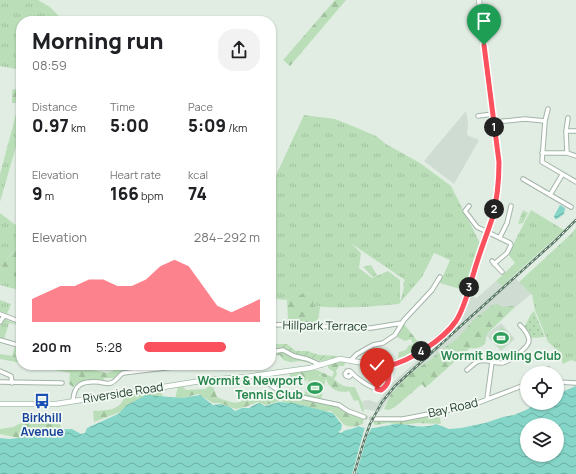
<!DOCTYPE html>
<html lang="en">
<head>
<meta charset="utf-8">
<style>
	:root { --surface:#fff; --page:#f2f2f2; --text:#202124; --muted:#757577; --accent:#fb505d }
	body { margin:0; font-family:Manrope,sans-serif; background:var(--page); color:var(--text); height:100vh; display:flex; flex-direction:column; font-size:15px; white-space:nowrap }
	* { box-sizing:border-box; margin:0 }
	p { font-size:13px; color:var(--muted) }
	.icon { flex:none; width:22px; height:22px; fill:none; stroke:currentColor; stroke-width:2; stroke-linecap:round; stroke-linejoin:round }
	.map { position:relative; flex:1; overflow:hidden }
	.sheet { position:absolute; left:16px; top:16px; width:260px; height:354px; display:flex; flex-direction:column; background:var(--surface); border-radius:16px; box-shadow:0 1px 3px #0004 }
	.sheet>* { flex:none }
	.controls { position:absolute; left:520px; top:366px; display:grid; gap:8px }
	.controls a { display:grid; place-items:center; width:44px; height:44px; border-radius:50%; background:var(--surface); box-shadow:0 1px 3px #0004; font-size:20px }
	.pin { position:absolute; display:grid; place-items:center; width:34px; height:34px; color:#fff; margin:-41px -17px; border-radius:50% 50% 50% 0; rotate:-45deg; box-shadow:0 0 4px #0007 }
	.pin .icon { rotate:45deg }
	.km { position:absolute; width:20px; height:20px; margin:-10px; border-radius:50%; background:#222; color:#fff; font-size:11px; line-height:20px; text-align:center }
	.round { display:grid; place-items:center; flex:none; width:42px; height:42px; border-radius:16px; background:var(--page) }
	.head { display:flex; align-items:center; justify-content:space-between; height:68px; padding:0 16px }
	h1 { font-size:22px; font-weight:800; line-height:30px }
	.stats { display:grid; grid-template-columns:repeat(3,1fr); gap:6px; height:68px; padding:4px 16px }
	.stats div { display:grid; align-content:center }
	.stats b { font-size:17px; font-weight:800 }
	.stats small { font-size:11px; font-weight:400 }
	.stats p { font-size:11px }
	.chart { height:112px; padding:8px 16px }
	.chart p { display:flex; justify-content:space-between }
	.chart svg { width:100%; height:72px; margin-top:4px; fill:var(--accent); opacity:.7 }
	ul { padding:0 16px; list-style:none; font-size:13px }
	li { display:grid; grid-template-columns:64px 48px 1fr; align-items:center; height:30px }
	li i { height:10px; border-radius:5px; background:var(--accent) }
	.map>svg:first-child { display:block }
	.built { fill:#cfdcd2 }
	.grass { fill:url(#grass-tufts); fill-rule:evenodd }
	.forest { fill:url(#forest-firs) }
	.park { fill:url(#park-dots) }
	.garden { fill:url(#garden-furrows) }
	.pitch { fill:#badfb8 }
	.water { fill:url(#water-waves); fill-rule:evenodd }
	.pier { fill:#e1ede3 }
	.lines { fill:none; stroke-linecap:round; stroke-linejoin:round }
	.minor-tunnel { stroke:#bacabe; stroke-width:3.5; stroke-dasharray:3.5 2; stroke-linecap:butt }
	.minor-casing { stroke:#a3b5a8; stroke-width:5.5 }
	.secondary-casing { stroke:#a1bcaa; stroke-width:6 }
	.minor { stroke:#fff; stroke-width:3.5 }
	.secondary { stroke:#fff; stroke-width:4.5 }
	.rail-casing { stroke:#5a7a67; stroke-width:2.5 }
	.rail { stroke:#f2f9f3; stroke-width:1; stroke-dasharray:3; stroke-linecap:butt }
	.route-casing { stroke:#fff; stroke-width:8 }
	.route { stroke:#fb505d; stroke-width:5 }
	.labels { text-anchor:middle; stroke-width:3.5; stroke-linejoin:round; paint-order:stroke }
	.street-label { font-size:12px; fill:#203e2c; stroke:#f2f9f3 }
	.leisure-label { font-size:12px; font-weight:bold; fill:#27864d; stroke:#f2f9f3 }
	.transit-label { font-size:12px; font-weight:bold; fill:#164399; stroke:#f2f9f3 }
</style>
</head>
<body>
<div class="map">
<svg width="576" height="474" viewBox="0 0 576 474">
	<defs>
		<pattern id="grass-tufts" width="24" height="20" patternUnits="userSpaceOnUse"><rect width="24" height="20" fill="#badfb8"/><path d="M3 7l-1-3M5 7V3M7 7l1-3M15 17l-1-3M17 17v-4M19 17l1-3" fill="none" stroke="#a0c09e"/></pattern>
		<pattern id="forest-firs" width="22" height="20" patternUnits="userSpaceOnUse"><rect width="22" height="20" fill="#badfb8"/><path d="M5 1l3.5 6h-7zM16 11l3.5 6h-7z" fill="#a0c09e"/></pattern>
		<pattern id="park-dots" width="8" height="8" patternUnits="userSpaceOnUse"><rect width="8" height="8" fill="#badfb8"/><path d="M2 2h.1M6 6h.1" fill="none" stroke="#a0c09e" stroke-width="1.8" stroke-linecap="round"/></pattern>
		<pattern id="garden-furrows" width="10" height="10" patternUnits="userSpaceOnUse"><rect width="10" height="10" fill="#badfb8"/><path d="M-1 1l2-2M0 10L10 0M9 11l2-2" fill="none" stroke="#a0c09e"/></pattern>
		<pattern id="water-waves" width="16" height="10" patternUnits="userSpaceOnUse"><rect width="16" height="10" fill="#85d6c8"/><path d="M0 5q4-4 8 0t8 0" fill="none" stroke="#6cafa3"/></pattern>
	</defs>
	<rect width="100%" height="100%" fill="#e1ede3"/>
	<path class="built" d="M466,111l2,11 -1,13 12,5 -25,44 -30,-23z
		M513,276l18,18 -18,15 -64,36 -39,30 -14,13 -16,24 -16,-3 -2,-8 7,-1 8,3 15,-20 71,-63 -3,-2 9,-22 8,2 19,-17 6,5z
		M501,323l14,16 -14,12 -15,-16z"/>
	<path class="grass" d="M0,0h38l12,7 10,10 -4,4h-35v49l-21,-4z
		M19,103l2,2v24l-21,73v-28z
		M304,115l31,4 15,6 26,11 10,8 34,19 31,23 29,57 -13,43 -4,4 -23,-7 10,-23 -16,-7 -12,24 -23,27c-29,3 -56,5 -86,2v-12c-13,-1 -8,1 -18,5 -8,2 -16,0 -24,-1v-112zM352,244l53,36 -2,4 1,4 -4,14v-22l-12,-9 -16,7 -13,-10 2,-15z
		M523,210l5,3 -5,10 -5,1z
		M531,210l33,20 -62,56 -6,-5 19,-18 -7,-9z
		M0,213l21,16v12l-19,24 13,9 6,7 -2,9 -19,-5z
		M576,228v134l-5,-2 -8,4 -5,-13 -10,-9 -13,-32 -3,-15 -13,-13 51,-47z
		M371,265l6,10 -4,2 -10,-10z
		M0,300l11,4 -4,10 -7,-3z
		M5,319l16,7 -12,-3 -5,16 -4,-1v-12z
		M15,346l6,1v10l-9,-1z"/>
	<path class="forest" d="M335,0h11l-56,66 -7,-6z
		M21,87v16h-9v-13z
		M21,241v40c-6,-7 -13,-9 -19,-16z
		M304,293l10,1 -1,12 7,1 -2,15h-30l-1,-22 8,-2z
		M498,304l4,3 11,-1 1,2 -27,26 -2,10c-5,4 -8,5 -15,4l-45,40 -3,-4 -27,23 -6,3 -5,-1 7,-15 18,-19 22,-16 13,-11 13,-9 18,-21 18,-13z
		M404,324l18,23c-11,9 -21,12 -34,16l10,-5 1,-6 7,-2 2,-4 5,-2 -2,-5 -6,2 -8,-4z
		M280,352l16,7 9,1 10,4 -14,-3 -11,1 -7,-2 -3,-5 -9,2v-3z
		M0,354l21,3v6l-21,-4z
		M339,361h7l-2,5h-5l-3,5 1,3 -3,5c7,7 11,8 21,8l8,18 1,7 -2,-1 -4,-11 -4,1 -5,-10c-9,3 -20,-2 -23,-12l-6,-4h-9l-5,6 -8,-3 -9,-1 1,-4 23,-3h4l15,7 2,-5 -6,-4v-3z
		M29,365h40l38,8 6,-2 1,-6h39l-3,3c-14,1 -27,-1 -36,10h-9l-3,3c-10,-1 -20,-1 -29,6l-4,-3 1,-11z
		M212,384l5,13c13,5 24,11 32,-4l20,1 6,-2 65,15 5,4 19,7 -1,6c-21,7 -18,-1 -32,-13h-7l-44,-10 -14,4 -8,-3 -13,5 -9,2 -17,-6h-6l-15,-9 -16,4h-7l3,-11h5l3,3 19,-1z
		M155,389l7,5 1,4 -33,7 -10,7 -26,10 -1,-11c15,-1 28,0 32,-16z
		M439,413l2,11 -23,-1 -14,2 -16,-2 -13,2 -2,-3 1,-2h29z
		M25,421c9,4 10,3 19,2 5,0 10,2 16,1l2,6 -43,8 -19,-4v-5l13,-2z"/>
	<path class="park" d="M534,311l11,26 -15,1 -2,-6 -4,-5c4,-5 5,-12 10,-16z"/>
	<path class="garden" d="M274,344h13l9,7h11l12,4 20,1 -14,5h-4l-28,-7 -11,-5h-8z"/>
	<path class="pitch" d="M502,327l11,12 -12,10 -11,-11z
		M310,372l16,6 -5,22 -17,-4z"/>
	<path class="water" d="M560,205l5,3 -1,6 -7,5h-2l-1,-3z
		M576,386v88h-576v-36c3,0 6,1 10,1 8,-1 32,-3 36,-9l26,-1 9,5 4,-1 2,-5 31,-14 9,-9 19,-10 36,3 18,-3 13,10 8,-1 9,3 5,4 7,-3h7l7,-4 4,-1 5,3 14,-4 14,1 40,10 9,12 -1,5 -3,2 3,1c6,-5 12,-3 17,-7 11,5 25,0 37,-2 14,-1 27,6 41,0l13,5 12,-1 24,-5 18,-6 11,-2 14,-6 8,-6h21v-9zM527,425h30v30h-30z"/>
	<path class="pier" d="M373,425l-6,12 -11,37h-4l13,-47z"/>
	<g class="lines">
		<path class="minor-tunnel" d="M364,417l11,2"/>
		<defs>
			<path id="minor" d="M548,109l-3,12 -3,41 34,20
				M478,116l15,-2
				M494,122l31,-3 20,2
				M566,131h10
				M542,153h25l9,3
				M567,153l-1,-22 2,-13
				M523,179l48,28
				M550,195l12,-20
				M469,206l-4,5 12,16 33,16 1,2 -4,8 -13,11
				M500,237l7,-14 4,-17
				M492,261l10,11
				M0,314l21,8
				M0,322l4,-6
				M271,325l36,-1 31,4h33l31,-5
				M0,340l21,6
				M271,352l12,-2 11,6 13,3 14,6
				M351,360l6,-6 16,-9 10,-2 12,-8 9,-15 28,-30 8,-13
				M548,369l1,4
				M467,370c4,-3 8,-8 12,-9 7,-2 15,2 22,2 7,0 27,-15 28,-22 0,-6 -5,-12 -9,-16
				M0,371l11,5 1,7
				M352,374l-3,3 -3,-1 -1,-2 2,-3h3c7,8 20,17 31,19 10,-6 8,-15 7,-25
				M246,377l1,3 2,1h16l17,12 57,12 9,6 16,6
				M0,382l62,1
				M557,382l19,1
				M487,399l5,-37
				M73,401c1,-17 9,-20 26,-19 4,1 9,2 12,1 6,-2 7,-7 12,-10l67,-8
				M375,419h28l67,-13 57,-22"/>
			<path id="secondary" d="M0,404h56l151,-24 39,-3 64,-9 30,-9 42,7 11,-1 17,-7 20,-13 21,-18 10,-16 32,-96 6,-35v-18l-20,-162"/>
		</defs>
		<use href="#minor" class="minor-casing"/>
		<use href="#secondary" class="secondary-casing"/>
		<use href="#minor" class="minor"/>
		<use href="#secondary" class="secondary"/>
		<defs>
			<path id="rail" d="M354,474l10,-33 6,-17 12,-22 13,-16 69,-63 91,-82 21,-21"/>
		</defs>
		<use href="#rail" class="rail-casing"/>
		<use href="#rail" class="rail"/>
	</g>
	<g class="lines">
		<defs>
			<path id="route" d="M377,389l4,1c10,-6 8,-15 7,-24 22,-5 55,-26 68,-45 9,-14 13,-33 18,-49 5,-18 12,-35 18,-53 5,-18 7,-38 7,-57l-15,-117"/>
		</defs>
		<use href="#route" class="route-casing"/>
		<use href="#route" class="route"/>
	</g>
	<defs>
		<symbol id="stadium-bare" viewBox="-9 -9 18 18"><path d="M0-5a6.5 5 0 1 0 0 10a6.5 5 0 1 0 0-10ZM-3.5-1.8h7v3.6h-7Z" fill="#2e9e5b" stroke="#f2f9f3" stroke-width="2.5" paint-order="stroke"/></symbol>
		<symbol id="bus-bare" viewBox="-9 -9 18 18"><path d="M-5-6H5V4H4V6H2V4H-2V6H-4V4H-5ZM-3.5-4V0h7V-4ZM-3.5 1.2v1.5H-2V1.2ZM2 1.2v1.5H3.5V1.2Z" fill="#1a4fb4" stroke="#f2f9f3" stroke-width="2.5" paint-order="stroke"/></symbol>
	</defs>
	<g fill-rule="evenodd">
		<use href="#stadium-bare" x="490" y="327" width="22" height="22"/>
		<use href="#stadium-bare" x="304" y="377" width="22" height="22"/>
		<use href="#bus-bare" x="31" y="390" width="22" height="22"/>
	</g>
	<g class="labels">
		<g class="street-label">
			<text transform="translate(325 326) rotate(1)" y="4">Hillpark Terrace</text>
			<text transform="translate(123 393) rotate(-9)" y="4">Riverside Road</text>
			<text transform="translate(453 408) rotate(-13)" y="4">Bay Road</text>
		</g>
		<g class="leisure-label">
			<text x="501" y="360">Wormit Bowling Club</text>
			<text x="303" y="385" text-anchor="end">Wormit &amp; Newport<tspan x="303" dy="14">Tennis Club</tspan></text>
		</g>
		<g class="transit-label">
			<text x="42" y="422">Birkhill<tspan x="42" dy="14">Avenue</tspan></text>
		</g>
	</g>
</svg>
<div class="controls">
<a><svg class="icon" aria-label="locate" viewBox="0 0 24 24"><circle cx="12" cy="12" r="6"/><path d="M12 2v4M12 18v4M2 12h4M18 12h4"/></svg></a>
<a><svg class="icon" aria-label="layers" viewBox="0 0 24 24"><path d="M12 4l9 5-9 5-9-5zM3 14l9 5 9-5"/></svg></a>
</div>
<div class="pin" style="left:484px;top:45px;background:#1e9e55"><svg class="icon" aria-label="arrive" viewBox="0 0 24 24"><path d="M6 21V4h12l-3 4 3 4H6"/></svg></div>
<div class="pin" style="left:377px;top:389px;background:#d93025"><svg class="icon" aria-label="check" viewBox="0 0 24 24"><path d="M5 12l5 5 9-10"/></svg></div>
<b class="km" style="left:494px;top:127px">1</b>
<b class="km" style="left:494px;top:209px">2</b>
<b class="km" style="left:469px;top:287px">3</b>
<b class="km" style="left:421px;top:351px">4</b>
<section class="sheet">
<div class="head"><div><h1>Morning run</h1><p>08:59</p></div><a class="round"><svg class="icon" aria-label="share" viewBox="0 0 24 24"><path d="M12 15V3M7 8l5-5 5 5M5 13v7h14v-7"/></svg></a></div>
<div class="stats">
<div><p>Distance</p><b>0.97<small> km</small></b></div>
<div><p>Time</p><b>5:00</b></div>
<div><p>Pace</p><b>5:09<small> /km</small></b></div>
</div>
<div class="stats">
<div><p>Elevation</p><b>9<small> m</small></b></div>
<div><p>Heart rate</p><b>166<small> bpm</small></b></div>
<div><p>kcal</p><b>74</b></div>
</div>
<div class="chart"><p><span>Elevation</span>284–292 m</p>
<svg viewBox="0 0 160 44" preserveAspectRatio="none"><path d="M0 44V30L10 26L20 22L30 22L40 18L50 18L60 22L70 22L80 18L90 10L100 6L110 10L120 22L130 34L140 38L150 34L160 30V44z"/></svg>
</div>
<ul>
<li><b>200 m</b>5:28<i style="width:71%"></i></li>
</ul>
</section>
</div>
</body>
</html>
